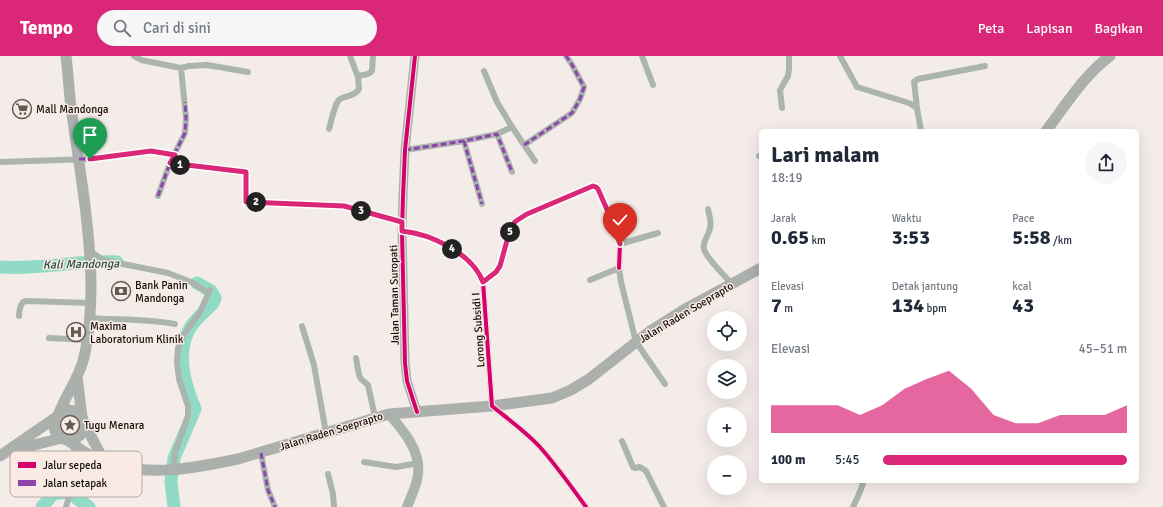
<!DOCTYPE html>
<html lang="id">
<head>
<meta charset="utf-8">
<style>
	:root { --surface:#fff; --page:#f6f6f7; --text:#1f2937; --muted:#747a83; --accent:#db2777 }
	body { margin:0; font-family:Signika,sans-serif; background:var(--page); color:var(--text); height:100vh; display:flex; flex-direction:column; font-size:15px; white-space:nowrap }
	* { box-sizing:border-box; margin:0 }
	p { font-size:13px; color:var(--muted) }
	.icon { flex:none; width:22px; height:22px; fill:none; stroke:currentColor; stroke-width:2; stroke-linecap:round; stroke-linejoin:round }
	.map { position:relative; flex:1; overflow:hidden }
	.side { position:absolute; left:759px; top:73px; width:380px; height:354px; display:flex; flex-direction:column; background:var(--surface); border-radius:6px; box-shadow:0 4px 16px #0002 }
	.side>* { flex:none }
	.tools { position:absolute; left:707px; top:255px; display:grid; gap:8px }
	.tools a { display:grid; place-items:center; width:40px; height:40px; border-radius:50%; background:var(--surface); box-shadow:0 4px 16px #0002; font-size:20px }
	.pin { position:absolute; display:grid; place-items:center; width:34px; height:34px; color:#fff; margin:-41px -17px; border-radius:50% 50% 50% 0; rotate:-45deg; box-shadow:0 0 4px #0007 }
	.pin .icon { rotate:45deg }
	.km { position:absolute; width:20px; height:20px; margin:-10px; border-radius:50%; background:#222; color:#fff; font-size:11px; line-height:20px; text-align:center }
	.round { display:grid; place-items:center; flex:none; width:42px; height:42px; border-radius:21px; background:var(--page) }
	.headline { display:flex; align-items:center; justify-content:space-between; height:68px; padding:0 12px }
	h1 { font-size:22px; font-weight:700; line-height:30px }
	.metrics { display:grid; grid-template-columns:repeat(3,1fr); gap:6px; height:68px; padding:4px 12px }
	.metrics div { display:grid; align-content:center }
	.metrics b { font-size:20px; font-weight:700 }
	.metrics small { font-size:11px; font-weight:400 }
	.metrics p { font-size:11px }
	.chart { height:112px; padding:8px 12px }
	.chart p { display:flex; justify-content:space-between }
	.chart svg { width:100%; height:72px; margin-top:4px; fill:var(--accent); opacity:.7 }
	ul { padding:0 12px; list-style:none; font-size:13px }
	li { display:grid; grid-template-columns:64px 48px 1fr; align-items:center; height:30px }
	li i { height:10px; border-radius:5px; background:var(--accent) }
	header { display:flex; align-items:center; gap:24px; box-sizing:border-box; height:56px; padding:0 20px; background:var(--accent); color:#fff }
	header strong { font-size:19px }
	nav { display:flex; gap:22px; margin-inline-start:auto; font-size:14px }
	.search { width:280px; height:36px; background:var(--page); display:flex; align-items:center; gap:10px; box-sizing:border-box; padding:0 14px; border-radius:22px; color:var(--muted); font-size:15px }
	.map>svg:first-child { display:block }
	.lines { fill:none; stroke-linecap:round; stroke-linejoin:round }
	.river { stroke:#91dac6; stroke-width:13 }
	.street { stroke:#abb4af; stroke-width:6 }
	.secondary { stroke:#aab1ad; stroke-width:9 }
	.primary { stroke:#abb3ae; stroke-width:10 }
	.highway { stroke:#acb0ac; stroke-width:11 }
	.quiet { stroke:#8e44ad; stroke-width:3; stroke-dasharray:6 3; stroke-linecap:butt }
	.cycleway-casing { stroke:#f9eae3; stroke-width:6 }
	.cycleway { stroke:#d6006c; stroke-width:4 }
	.route-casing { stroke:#fff; stroke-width:8 }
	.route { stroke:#db2777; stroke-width:5 }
	.labels { text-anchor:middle; stroke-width:3; stroke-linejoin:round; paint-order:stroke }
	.poi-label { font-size:11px; fill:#130e0c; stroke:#f9eae3; text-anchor:start }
	.street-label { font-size:11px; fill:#130e0c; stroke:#f9eae3 }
	.water-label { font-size:12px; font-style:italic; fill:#245247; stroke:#f9eae3 }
	.key { fill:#f9eae3; stroke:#b4a8a2; stroke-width:1 }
	.key-label { font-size:11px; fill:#130e0c }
</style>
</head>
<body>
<header>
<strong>Tempo</strong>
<div class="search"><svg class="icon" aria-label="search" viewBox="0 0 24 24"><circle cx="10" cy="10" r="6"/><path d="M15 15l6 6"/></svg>Cari di sini</div>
<nav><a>Peta</a><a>Lapisan</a><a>Bagikan</a></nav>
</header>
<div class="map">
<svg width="1163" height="451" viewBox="0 0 1163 451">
	<rect width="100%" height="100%" fill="#f4ece8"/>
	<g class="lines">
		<path class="river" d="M0,211c39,3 78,-7 117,-5
			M42,451l11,-13 15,-2 21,15
			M174,451l-3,-25 3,-24 21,-49c-10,-25 -20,-56 -5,-81 5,-9 16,-17 23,-25l2,-5 -4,-7 -14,-8"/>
		<path class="street" d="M134,0l7,4 40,8 8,-2 18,-1 41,7
			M642,0l11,29
			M840,0l17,31 52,16 8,5 4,23
			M484,15l13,31 15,25
			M358,20l10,-2 4,-3 1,-15
			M782,52l-2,-18 8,-14 1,-7v-13
			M917,52l-3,-26 4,-3 67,-13
			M329,73c2,-7 5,-22 9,-28 4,-6 16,-3 21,-12l-1,-12 -8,-21
			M497,78l15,-7 23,34
			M464,85l18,63
			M524,89l48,-32 8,-14 4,-12 -13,-24 -5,-7
			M405,94l59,-9 33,-7 15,38
			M759,100l2,1
			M0,106l90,-3 61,-8 24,4
			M170,107l76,9v30l98,4 58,16
			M158,140l12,-33 15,-30 1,-15 -5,-50
			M708,153c1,6 4,13 2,19 -1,7 -8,14 -6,21 2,9 21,27 28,35
			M402,175c10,1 20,3 30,6 14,6 37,22 46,33 2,4 3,8 5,12l9,124c16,13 33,25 47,40 17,19 32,40 47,61
			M620,188l38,-11
			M90,195l13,9 65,13 23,9 18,11
			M590,224l29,-12 2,14 15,60 29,42
			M483,226l13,-10 4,-7 11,-39 5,-5 11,-7 66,-28 3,1 2,2 14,32 8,23 -1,24
			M19,260c0,-6 1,-10 4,-14l4,-1 64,2
			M90,262c28,2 57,1 85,6
			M302,270l12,39 12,68
			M49,282l39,2
			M356,302l3,17 2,4 7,6 7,32
			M622,385l11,26 2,1 5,-1 6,4 18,36
			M261,397l7,37 7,17
			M364,406l32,5 23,-4
			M173,414l2,-17 13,-37v-10l-9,-27 -2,-16 1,-15 5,-12 17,-24 10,-22
			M328,418l5,20 1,13
			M66,451l4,-14 21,-37
			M853,451l6,-13 5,-13"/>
		<path class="secondary" d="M415,0l-10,94 -2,47 -1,34 3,132 2,18 10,31"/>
		<path class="primary" d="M389,358c14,16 32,37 29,60 -1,12 -7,22 -11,33"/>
		<path class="highway" d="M1046,75c20,-26 37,-55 64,-75
			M77,321l5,40
			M54 369a15 15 0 1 1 30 0a15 15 0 1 1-30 0Z
			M59,357c7,-18 19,-34 24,-52 7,-26 8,-52 8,-78 -1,-59 -12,-117 -20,-176 -2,-17 -3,-34 -5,-51
			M84,367l21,40
			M67,384c12,8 25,19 40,23 42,14 88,5 131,-4l151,-45 103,-8 60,-8 19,-8 18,-11 60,-47 38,-24 74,-40
			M14,394l48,-12
			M0,400l55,-38"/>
		<path class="quiet" d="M464,85l18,63
			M524,89l48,-32 8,-14 4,-12 -13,-24 -5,-7
			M405,94l59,-9 33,-7 15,38
			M79,103h11l61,-8 24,4
			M158,140l12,-33 15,-30 1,-15 -1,-16
			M261,397l7,37 7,17"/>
		<defs>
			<path id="cycleway" d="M415,0l-10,94 -2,47 -1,34 3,132 2,18 10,31
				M170,107l76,9v30l98,4 58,16
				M402,175c10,1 20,3 30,6 14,6 37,22 46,33 2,4 3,8 5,12l9,124c16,13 33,25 47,40 17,19 32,40 47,61
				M483,226l13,-10 4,-7 11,-39 5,-5 11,-7 66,-28 3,1 2,2 14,32 8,23 -1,24"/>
		</defs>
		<use href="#cycleway" class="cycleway-casing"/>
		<use href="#cycleway" class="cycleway"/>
	</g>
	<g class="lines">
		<defs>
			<path id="route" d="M90,103l61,-8 24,4 -5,8 76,9v30l98,4 58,16v9c29,3 70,22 81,51l13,-10 4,-6 11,-40 5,-5 11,-7 66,-28 3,1 2,2 14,32 8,23"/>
		</defs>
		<use href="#route" class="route-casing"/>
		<use href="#route" class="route"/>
	</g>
	<defs>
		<symbol id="supermarket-ring" viewBox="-11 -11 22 22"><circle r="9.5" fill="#f9eae3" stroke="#625c59" stroke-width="1.5"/><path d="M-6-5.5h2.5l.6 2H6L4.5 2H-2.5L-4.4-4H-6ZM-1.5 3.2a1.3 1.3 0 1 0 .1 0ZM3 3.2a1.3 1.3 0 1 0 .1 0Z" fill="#625c59"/></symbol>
		<symbol id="bank-ring" viewBox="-11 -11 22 22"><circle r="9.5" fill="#f9eae3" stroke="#625c59" stroke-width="1.5"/><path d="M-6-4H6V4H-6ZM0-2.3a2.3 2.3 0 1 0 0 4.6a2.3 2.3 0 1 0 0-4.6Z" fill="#625c59"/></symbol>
		<symbol id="hospital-ring" viewBox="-11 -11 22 22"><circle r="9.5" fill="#f9eae3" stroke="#625c59" stroke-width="1.5"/><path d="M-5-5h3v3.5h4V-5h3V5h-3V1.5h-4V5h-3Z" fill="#625c59"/></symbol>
		<symbol id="sight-ring" viewBox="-11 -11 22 22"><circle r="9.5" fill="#f9eae3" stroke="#625c59" stroke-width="1.5"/><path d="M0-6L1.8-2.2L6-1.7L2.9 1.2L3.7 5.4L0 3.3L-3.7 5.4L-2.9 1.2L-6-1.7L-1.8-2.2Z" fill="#625c59"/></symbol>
	</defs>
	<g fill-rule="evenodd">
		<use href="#supermarket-ring" x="11" y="42" width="22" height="22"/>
		<use href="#bank-ring" x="110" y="224" width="22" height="22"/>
		<use href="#hospital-ring" x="65" y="265" width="22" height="22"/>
		<use href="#sight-ring" x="59" y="358" width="22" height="22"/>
	</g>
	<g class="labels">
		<g class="poi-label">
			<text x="36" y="57">Mall Mandonga</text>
			<text x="135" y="233">Bank Panin<tspan x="135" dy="13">Mandonga</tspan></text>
			<text x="90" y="274">Maxima<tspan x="90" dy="13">Laboratorium Klinik</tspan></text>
			<text x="84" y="373">Tugu Menara</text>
		</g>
		<g class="street-label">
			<text transform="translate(394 239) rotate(-91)" y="4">Jalan Taman Suropati</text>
			<text transform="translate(686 256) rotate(-31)" y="4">Jalan Raden Soeprapto</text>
			<text transform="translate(478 274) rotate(-94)" y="4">Lorong Subsidi I</text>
			<text transform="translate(331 375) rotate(-17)" y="4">Jalan Raden Soeprapto</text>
		</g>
		<g class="water-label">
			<text transform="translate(81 208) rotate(-1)" y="4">Kali Mandonga</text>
		</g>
	</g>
	<rect x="10" y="395" width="132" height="46" rx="6" class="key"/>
	<rect x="18" y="406" width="18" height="6" fill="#d6006c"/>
	<rect x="18" y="424" width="18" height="6" fill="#8e44ad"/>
	<g class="key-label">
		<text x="43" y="413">Jalur sepeda</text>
		<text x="43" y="431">Jalan setapak</text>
	</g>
</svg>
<div class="tools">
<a><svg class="icon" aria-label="locate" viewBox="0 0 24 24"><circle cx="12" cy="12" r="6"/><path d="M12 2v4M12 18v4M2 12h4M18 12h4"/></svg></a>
<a><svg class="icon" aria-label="layers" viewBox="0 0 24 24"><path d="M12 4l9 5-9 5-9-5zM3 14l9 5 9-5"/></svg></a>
<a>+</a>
<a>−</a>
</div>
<div class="pin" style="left:90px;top:103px;background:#1e9e55"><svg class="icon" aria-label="arrive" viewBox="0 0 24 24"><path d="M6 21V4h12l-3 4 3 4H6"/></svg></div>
<div class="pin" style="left:620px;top:188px;background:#d93025"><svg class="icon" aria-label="check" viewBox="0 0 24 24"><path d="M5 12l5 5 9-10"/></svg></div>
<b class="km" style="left:180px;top:109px">1</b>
<b class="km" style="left:256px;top:146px">2</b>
<b class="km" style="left:361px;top:155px">3</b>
<b class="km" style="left:452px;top:193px">4</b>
<b class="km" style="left:510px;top:176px">5</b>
<section class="side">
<div class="headline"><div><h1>Lari malam</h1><p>18:19</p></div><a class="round"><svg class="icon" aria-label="share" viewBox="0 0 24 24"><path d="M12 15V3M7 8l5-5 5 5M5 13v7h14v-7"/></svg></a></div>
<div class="metrics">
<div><p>Jarak</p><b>0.65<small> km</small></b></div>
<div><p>Waktu</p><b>3:53</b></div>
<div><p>Pace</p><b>5:58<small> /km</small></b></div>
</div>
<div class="metrics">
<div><p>Elevasi</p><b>7<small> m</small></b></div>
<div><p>Detak jantung</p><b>134<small> bpm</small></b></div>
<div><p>kcal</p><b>43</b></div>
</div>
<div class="chart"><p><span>Elevasi</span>45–51 m</p>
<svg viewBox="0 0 160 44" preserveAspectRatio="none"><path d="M0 44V27L10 27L20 27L30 27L40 33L50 27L60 17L70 11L80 6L90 17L100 33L110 38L120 38L130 33L140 33L150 33L160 27V44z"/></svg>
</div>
<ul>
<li><b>100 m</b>5:45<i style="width:100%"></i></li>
</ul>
</section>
</div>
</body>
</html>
